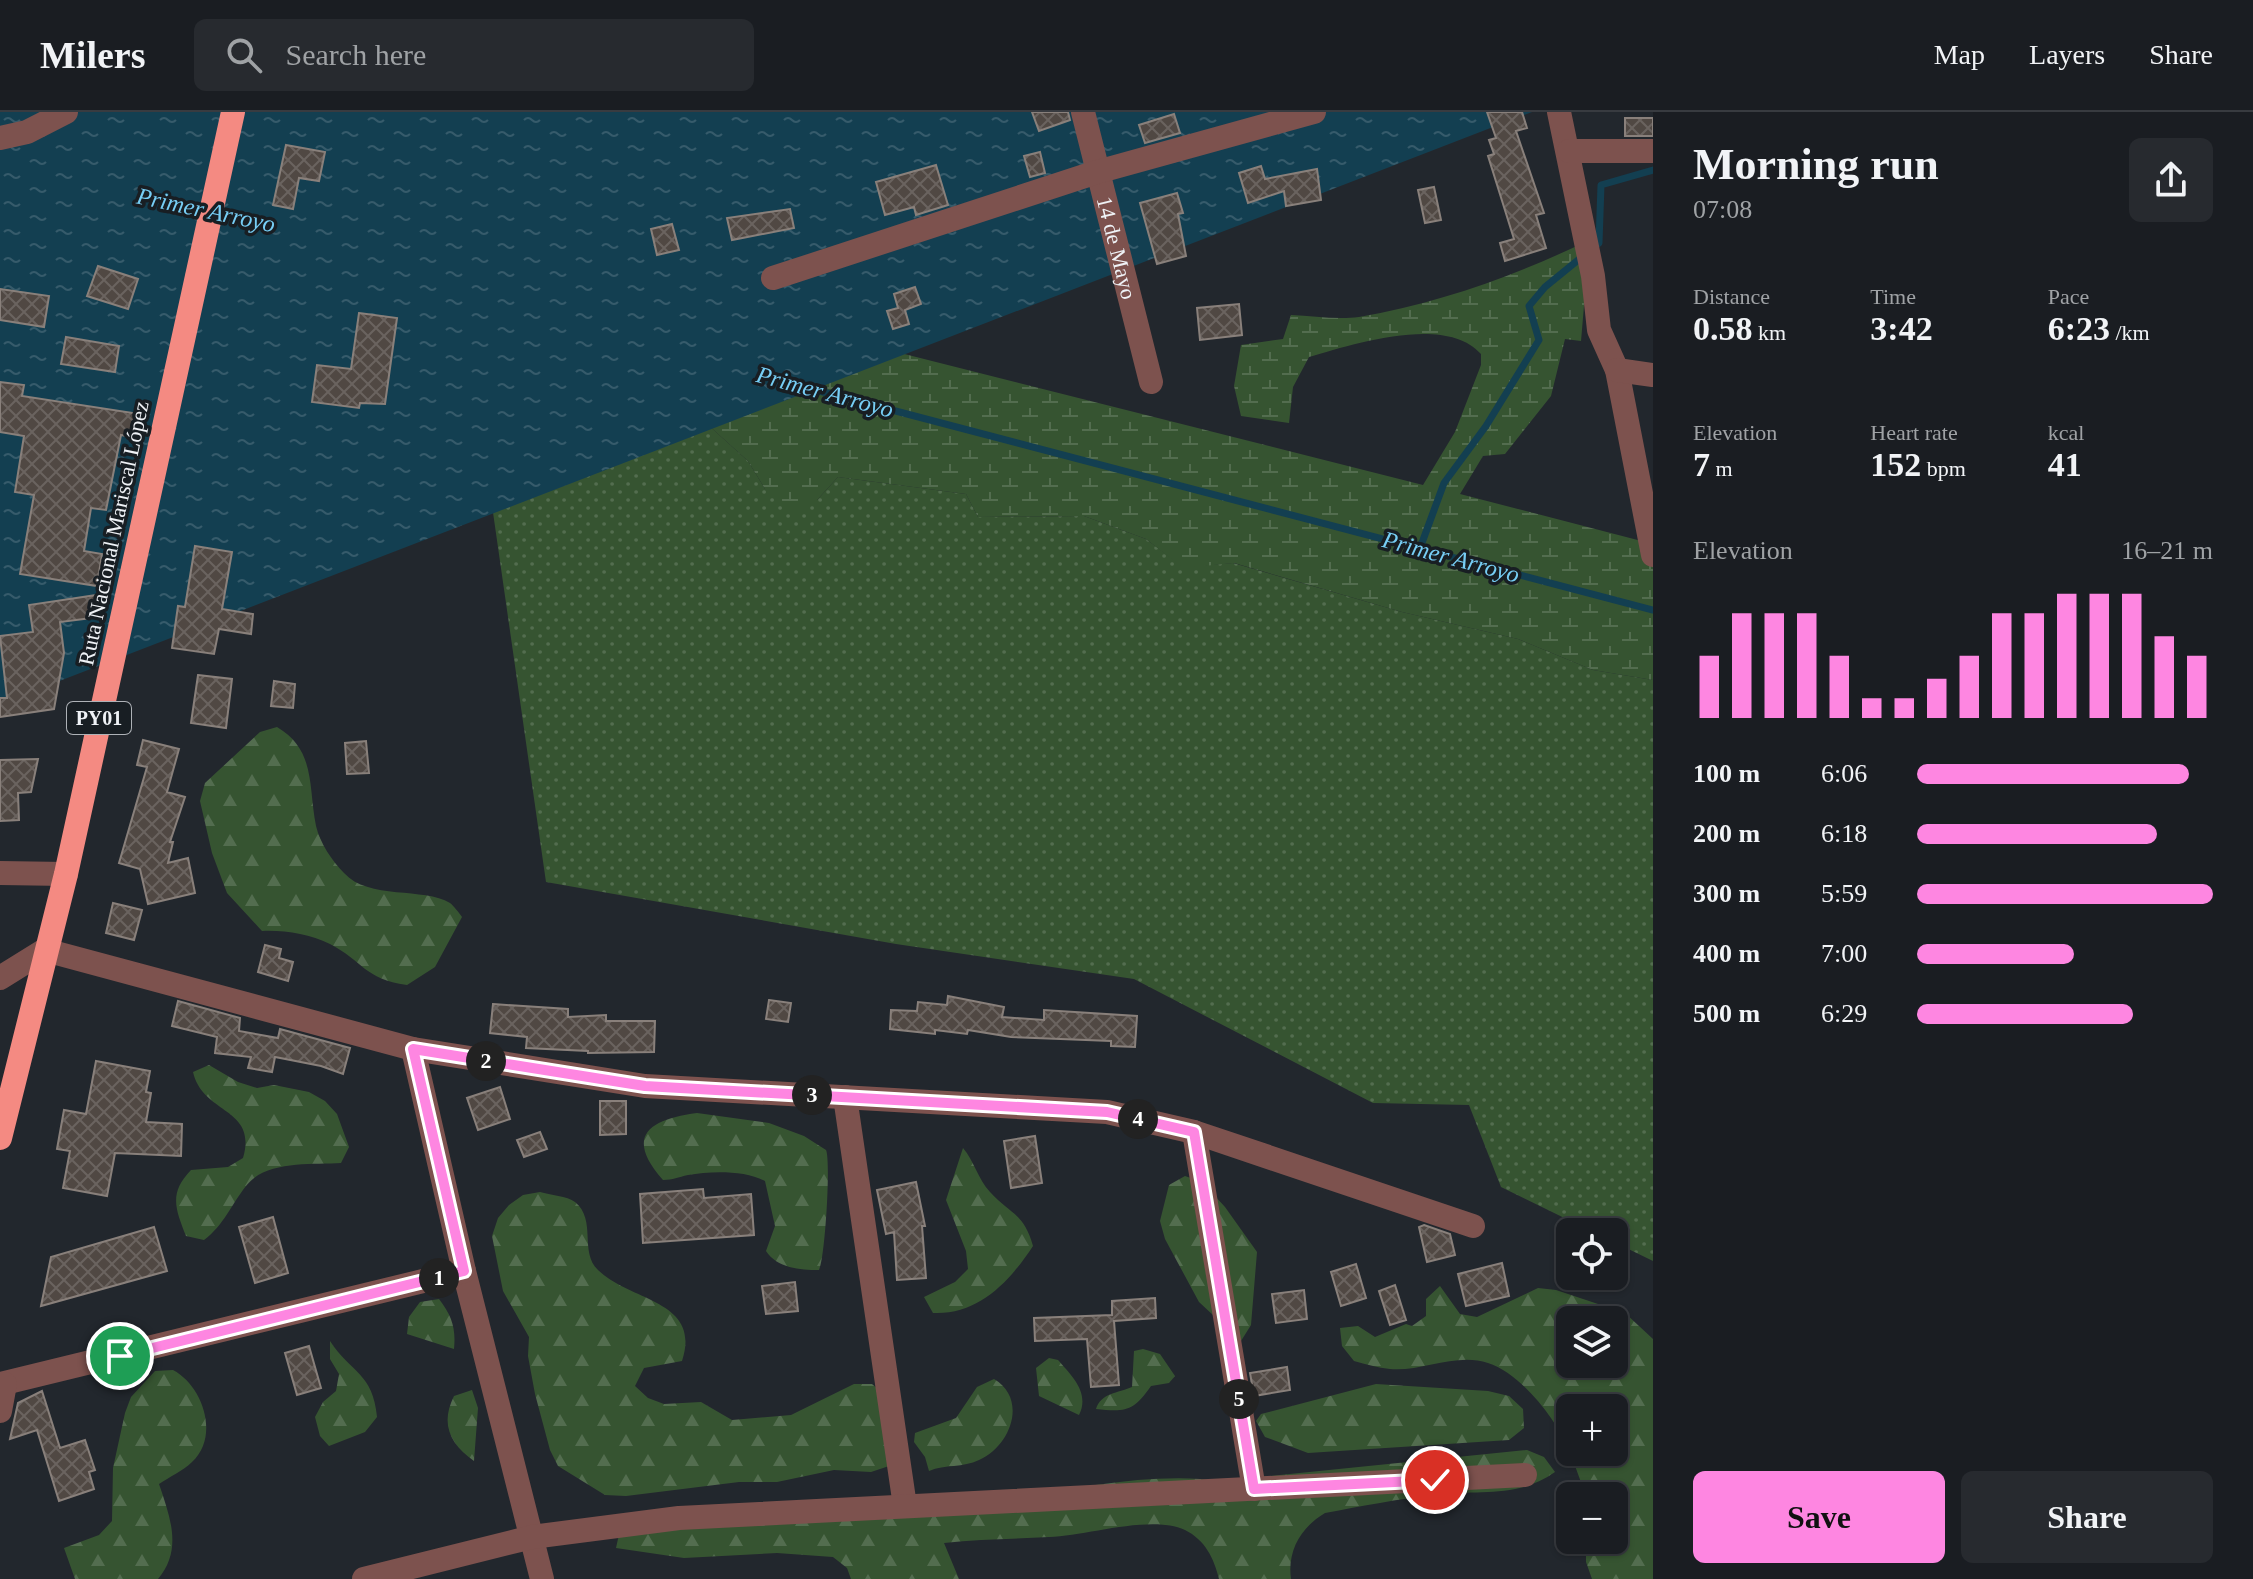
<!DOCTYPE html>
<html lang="en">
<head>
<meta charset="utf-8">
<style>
	:root { --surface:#1a1d22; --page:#272a2f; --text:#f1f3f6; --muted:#9fa2a5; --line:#383b40; --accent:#fe86e1 }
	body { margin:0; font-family:"Times New Roman",serif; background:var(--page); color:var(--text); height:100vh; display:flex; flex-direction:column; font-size:30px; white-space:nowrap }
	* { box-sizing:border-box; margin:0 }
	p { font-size:26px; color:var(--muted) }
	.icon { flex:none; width:44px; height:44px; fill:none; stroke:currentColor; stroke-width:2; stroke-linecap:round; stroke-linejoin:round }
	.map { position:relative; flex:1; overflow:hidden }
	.panel { display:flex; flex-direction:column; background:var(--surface); width:600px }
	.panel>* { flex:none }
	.buttons { position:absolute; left:1556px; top:1106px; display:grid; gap:16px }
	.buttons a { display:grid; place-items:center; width:72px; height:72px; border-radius:12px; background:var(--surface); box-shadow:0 2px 6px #0004,0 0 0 2px var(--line); font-size:40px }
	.pin { position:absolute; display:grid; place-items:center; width:68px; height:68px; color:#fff; margin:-34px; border:4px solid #fff; border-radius:50%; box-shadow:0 2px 8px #0007 }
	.km { position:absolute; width:40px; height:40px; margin:-20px; border-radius:50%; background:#222; color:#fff; font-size:22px; line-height:40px; text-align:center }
	.round { display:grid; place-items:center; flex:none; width:84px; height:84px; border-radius:12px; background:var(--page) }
	.headline { display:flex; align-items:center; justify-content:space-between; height:136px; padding:0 40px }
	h1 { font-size:44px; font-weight:700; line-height:60px }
	.metrics { display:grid; grid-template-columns:repeat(3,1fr); gap:12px; height:136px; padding:8px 40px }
	.metrics div { display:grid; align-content:center }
	.metrics b { font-size:34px; font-weight:700 }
	.metrics small { font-size:22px; font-weight:400 }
	.metrics p { font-size:22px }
	.chart { height:224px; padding:16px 40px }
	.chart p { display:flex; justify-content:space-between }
	.chart svg { width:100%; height:144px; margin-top:8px; stroke:var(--accent); stroke-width:6 }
	.action { display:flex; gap:16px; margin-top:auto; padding:16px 40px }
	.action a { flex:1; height:92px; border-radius:12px; background:var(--accent); color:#111; font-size:32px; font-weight:700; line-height:92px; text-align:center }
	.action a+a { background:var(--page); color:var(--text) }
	ul { padding:0 40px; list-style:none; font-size:26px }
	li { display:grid; grid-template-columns:128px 96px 1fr; align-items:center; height:60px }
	li i { height:20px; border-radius:10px; background:var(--accent) }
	header { display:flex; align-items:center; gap:48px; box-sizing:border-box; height:112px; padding:0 40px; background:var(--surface); border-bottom:2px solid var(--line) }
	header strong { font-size:38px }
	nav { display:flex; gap:44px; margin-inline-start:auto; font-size:28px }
	.search { width:560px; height:72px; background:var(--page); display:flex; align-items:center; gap:20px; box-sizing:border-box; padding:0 28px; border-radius:12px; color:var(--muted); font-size:30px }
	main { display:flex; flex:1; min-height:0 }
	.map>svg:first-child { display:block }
	.grass { fill:url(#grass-dots) }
	.forest { fill:url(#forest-firs); fill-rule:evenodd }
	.wetland { fill:url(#wetland-marsh) }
	.water { fill:url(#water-ripples) }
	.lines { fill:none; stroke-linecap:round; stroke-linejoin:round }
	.stream { stroke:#133f51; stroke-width:7 }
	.building { fill:url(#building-cross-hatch); stroke:#89807b; stroke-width:2 }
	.street { stroke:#7d524e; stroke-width:24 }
	.highway { stroke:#f48a82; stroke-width:24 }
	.route-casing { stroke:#fff; stroke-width:16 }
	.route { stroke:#fe86e1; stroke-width:10 }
	.labels { text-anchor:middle; stroke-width:7; stroke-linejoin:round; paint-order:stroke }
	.shield { fill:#181e23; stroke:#aeb2b7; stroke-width:2 }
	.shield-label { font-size:20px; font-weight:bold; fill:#eff2f6 }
	.street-label { font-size:22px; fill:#eff2f6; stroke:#181e23 }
	.water-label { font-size:24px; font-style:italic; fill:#77cef5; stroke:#181e23 }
</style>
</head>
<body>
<header>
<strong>Milers</strong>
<div class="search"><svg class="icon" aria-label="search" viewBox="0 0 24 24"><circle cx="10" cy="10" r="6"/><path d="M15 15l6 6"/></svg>Search here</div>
<nav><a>Map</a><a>Layers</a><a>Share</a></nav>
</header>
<main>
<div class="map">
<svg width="1653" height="1467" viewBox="0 0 1653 1467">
	<defs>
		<pattern id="grass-dots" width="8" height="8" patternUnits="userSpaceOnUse" patternTransform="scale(2)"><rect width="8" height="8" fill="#365431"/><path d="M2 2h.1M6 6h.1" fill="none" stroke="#536d4f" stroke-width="1.8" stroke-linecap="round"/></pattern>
		<pattern id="forest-firs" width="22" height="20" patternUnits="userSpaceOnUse" patternTransform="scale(2)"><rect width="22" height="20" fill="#365431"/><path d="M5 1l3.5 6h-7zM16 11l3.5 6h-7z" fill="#536d4f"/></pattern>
		<pattern id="wetland-marsh" width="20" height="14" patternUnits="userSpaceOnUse" patternTransform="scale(2)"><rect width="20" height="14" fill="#365431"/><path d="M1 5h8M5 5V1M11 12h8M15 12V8" fill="none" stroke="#536d4f"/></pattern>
		<pattern id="water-ripples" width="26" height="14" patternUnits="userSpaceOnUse" patternTransform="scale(2)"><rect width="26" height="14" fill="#133f51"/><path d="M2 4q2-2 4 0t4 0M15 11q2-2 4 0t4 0" fill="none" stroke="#365b6b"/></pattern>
		<pattern id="building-cross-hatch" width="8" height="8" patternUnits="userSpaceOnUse" patternTransform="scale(2)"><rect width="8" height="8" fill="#504843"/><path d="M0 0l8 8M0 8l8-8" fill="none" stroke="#6a635f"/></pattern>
	</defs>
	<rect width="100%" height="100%" fill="#22272d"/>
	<path class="grass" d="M468,226l207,57 73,66 17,28 52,11 21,-23 128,17 12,23 106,-1 62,23 37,28 50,-4 169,49 116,27 75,31 60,10v581l-39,-19v-10h-21l-92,-45 -32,-82 -96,-2 -239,-124 -238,-35 -350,-62z"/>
	<path class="forest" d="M277,615c39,23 31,59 39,99 4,17 16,35 28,47 24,27 80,14 106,30 4,3 9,10 12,14l-27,50 -28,18c-43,-6 -44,-24 -77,-41 -21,-10 -45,-14 -68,-13l-35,-38 -15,-40 -12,-52 5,-18 55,-51z
		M209,953l29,17 19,6 17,-3 35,7 16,9 12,13 12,33 -8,16c-30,2 -75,-3 -95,23 -15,19 -22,39 -42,54l-18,-4c-11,-28 -17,-43 5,-66l37,-3 15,-9c15,-51 -40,-43 -50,-86z
		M697,1001l72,10 35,13 22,14c5,11 -1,109 -7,120 -19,0 -42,-2 -53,-19l9,-25 -10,-45c-20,-11 -55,-10 -77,-6 -10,2 -15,5 -25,5 -40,-45 -12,-61 34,-67z
		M963,1036c11,13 15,31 27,44 20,22 34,21 43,54 -23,35 -54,69 -100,67l-9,-16 31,-15 13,-13 -2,-18 -20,-51z
		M1185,1064l17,6 23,25 32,45 -6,73 -10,16 -42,-39 -34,-63 -5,-18 9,-36z
		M540,1080c10,3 27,4 35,10 22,18 4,50 23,68 33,32 104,30 84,91l-38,7 -9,18 13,12 16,6 37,-2 31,18 59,-5 63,-31h18l14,12 3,70 -18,6 -37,-2 -57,12h-38l-113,14 -21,-1 -47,-29 -8,-16 -15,-56 -7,-38 1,-19 -26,-46 -11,-55 6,-18 11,-13 14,-10z
		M1440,1174l20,28 17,3 61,-29 18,2 69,23 28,26v240h-61l-6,-17v-22h28v-44h-28l-16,-44h44v-44h-44v43c-14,-31 -48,-77 -82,-88 -31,-11 -67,9 -98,6 -12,-1 -24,-5 -36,-8l-12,-15 -2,-18 18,-2 17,11 31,-13 6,2 14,-10v-17zM1570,1208h44v44h-44z
		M439,1187c13,17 17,29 15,50l-47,-15 2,-17 11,-15z
		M330,1229c21,32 43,32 47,76l-12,15 -36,14 -9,-10 -5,-19 8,-15 13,-11 3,-17 -9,-15z
		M1143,1237l17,5 15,22 -6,7 -18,3c-18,26 -26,26 -55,23 5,-16 22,-16 36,-22l2,-36z
		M1049,1246l9,2c14,16 32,33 21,55l-40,-19 -3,-28z
		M173,1258c30,16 47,66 19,92 -9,9 -23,15 -33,22 11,33 24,65 -1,95h-83l-11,-31 35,-13 13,-14 1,-53 12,-55 6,-16 24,-26z
		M994,1267c34,20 17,67 -15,81 -16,8 -34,4 -50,11l-4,-14 -11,-15 1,-9 41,-15 21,-31z
		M1376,1272l112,7 21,5 14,13 1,19 -15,12 -201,13 -43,-16 -9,-16 5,-7z
		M472,1278l6,18 -4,53c-24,-17 -34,-37 -20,-65z
		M1527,1338l17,7 11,15c-38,27 -77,17 -120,23 -37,4 -73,11 -110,18 -24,14 -38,38 -34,66h-72c-5,-21 -14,-39 -34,-49 -34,-16 -99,6 -136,7 -35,2 -70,2 -105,6l15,36h-108l-4,-11 -14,-11 -56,-4 -93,5 -68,-10 4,-18c132,-11 264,-19 396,-34 70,-8 135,-24 206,-15z"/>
	<path class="wetland" d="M1577,134l8,48 -4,47 -16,-2 -14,57 -46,58 -22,2 -23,38 193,50v136l-60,-10 -75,-31 -116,-27 -168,-49 -51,5 -37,-29 -62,-23 -106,1 -12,-23 -128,-17 -21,23 -26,15 -26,-26 -17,-28 -73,-66 166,-57 582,147 32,-53 26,-67v-11c-35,-40 -128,-10 -172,3l-16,30 -4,36 -48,-7 -7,-30 7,-41 42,-6 8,-24c22,1 47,5 68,2 76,-13 149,-39 218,-71z"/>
	<path class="water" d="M0,0h1532l-1532,592z"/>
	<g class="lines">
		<path class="stream" d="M808,276l845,222
			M1419,439l25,-68 42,-57 53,-86 -10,-34 16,-19 54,-44 2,-58 52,-15"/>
	</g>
	<path class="building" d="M1032,0h36l2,8 -31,11z
		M1487,0h35l5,16 -11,3 28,82 -8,2 10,33 -41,13 -5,-18 14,-4 -26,-83 6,-2 -5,-14 7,-2z
		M1174,2l6,19 -35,10 -6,-18z
		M1625,6h28v18h-28z
		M286,33l39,7 -6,29 -20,-3 -6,31 -20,-4z
		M1040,40l5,21 -15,4 -6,-21z
		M936,53l12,40 -32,10 -2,-8 -29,8 -9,-33z
		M1261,54l4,13 52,-10 4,31 -35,6 -2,-15 -36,12 -9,-30z
		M1434,75l7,33 -16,3 -7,-33z
		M1177,81l6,20 -5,1 8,42 -29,8 -17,-61z
		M790,97l4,19 -62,12 -5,-22z
		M672,112l7,26 -22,5 -6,-26z
		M98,154l40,13 -10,30 -41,-13z
		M915,175l6,17 -16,6 4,14 -16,5 -6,-18 11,-3 -4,-14z
		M0,177l49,7 -5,31 -44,-7z
		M1239,192l3,31 -42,5 -3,-32z
		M359,201l38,5 -12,86 -25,-1 -1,5 -47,-6 5,-37 34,4z
		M66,225l53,9 -4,26 -54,-8z
		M0,270l24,3 -2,11 124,19 -4,24 -21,-4 -15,75 -15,-2 -7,43 18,3 -5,32 -77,-12 14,-79 -19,-3 9,-56 -24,-4z
		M195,434l37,6 -10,57 31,5 -2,20 -32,-5 -5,25 -42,-6 6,-42 7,1z
		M103,482l-4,23 -39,5 4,31 -10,56 -54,8v-19h7l-7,-62 33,-4 -4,-27z
		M198,563l34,4 -6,49 -35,-5z
		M274,569l21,3 -2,24 -22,-2z
		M143,628l36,9 -12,43 18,5 -15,45h3l-5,21 20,-5 7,35 -47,11 -8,-35 -21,-6 28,-96 -10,-2z
		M366,629l3,32 -22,1 -2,-31z
		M38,647l-7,33 -13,1 1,27 -19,1v-61z
		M113,791l29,7 -8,30 -28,-7z
		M265,833l16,4 -2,9 14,4 -5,19 -30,-9z
		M948,884l56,11 -2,10 42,3v-10l93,6 -2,31 -24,-1v-5l-100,-4 -43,-7 -1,4 -32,-4v4l-45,-5 1,-19 26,1 1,-9 29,3z
		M769,888l22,3 -3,19 -22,-3z
		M178,889l62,17 -1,13 39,7 2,-9 70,19 -7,26 -22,-8 -46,-9 -3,15 -24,-4 3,-11 -36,-4 2,-16 -45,-11z
		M493,892l75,5v8l38,-2v6h49l-1,31 -66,1v-2l-62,-3 1,-11 -37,-4z
		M96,949l54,10 -4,21 5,1 -5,29 36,2 -1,32 -66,-3 -8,43 -44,-8 7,-37 -13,-2 7,-39 22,4z
		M500,975l10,32 -32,11 -11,-32z
		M600,989h26v33l-26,1z
		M540,1020l7,17 -23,8 -7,-17z
		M1035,1024l7,47 -31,5 -7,-47z
		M916,1070l9,44h-3l4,52 -29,2 -3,-48 -8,2 -9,-44z
		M703,1077l1,9 47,-4 3,41 -111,8 -3,-49z
		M273,1105l15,56 -33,10 -16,-56z
		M1424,1113l26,9 5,21 -28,7 -8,-35z
		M154,1115l13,44 -126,35 10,-49z
		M1502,1151l7,33 -43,10 -8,-32z
		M1356,1152l10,34 -25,8 -10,-34z
		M795,1170l3,29 -32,3 -4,-28z
		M1395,1173l11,35 -16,5 -11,-34z
		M1304,1178l3,29 -31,4 -4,-29z
		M1155,1186l1,20 -42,3 5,64 -28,2 -4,-48 -52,2 -1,-23 78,-3v-14z
		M309,1234l12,42 -24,7 -12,-42z
		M1287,1255l3,23 -36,6 -4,-23z
		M42,1279l18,57 25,-8 10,30 -6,2 5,17 -35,12 -22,-71 -27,9 8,-36z"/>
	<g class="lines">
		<g class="street">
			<path id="s1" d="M1083,0l68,270"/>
			<path d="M1559,0l34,164 6,54 18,40 36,185"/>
			<path d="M0,26l27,-6 39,-20"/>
			<path d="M1569,39h84"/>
			<path d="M773,166l324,-106 217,-60"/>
			<path d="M1617,258l36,5"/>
			<path d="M0,761l66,1"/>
			<path d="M0,866l45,-28 368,99 232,37 462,26 87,20 279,94"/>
			<path d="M413,937l51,222 78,308"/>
			<path d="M845,985l60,409"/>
			<path d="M1194,1020l60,357"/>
			<path d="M0,1272l464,-113"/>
			<path d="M0,1299l5,-27"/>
			<path d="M364,1467l168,-42 147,-19 846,-43"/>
		</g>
		<path class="highway" d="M0,1026l66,-264 167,-762"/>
	</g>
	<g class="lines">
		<defs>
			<path id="route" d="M120,1244l344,-85 -51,-222 232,37 462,26 87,20 60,357 181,-9"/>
		</defs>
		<use href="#route" class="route-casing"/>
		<use href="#route" class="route"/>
	</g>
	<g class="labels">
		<rect class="shield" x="67" y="590" width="64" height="32" rx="6"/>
		<g class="shield-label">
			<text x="99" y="613">PY01</text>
		</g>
		<g class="street-label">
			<text dy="8" stroke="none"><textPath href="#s1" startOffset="140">14 de Mayo</textPath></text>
			<text transform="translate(113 421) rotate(-78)" y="8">Ruta Nacional Mariscal López</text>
		</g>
		<g class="water-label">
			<text transform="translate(206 98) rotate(12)" y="8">Primer Arroyo</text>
			<text transform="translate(825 280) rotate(15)" y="8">Primer Arroyo</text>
			<text transform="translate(1451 445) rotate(15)" y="8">Primer Arroyo</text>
		</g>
	</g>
</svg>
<div class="buttons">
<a><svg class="icon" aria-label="locate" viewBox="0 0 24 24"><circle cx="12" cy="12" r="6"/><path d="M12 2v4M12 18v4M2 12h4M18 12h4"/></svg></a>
<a><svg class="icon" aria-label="layers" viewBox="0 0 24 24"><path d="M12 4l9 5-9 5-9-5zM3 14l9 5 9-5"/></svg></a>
<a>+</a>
<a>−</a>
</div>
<div class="pin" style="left:120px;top:1244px;background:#1e9e55"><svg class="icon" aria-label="arrive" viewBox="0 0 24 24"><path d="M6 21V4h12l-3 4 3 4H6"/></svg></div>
<div class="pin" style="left:1435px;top:1368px;background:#d93025"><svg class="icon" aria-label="check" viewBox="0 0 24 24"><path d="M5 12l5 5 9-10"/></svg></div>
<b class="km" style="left:439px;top:1166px">1</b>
<b class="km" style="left:486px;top:949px">2</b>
<b class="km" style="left:812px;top:983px">3</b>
<b class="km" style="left:1138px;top:1007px">4</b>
<b class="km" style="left:1239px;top:1287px">5</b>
</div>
<section class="panel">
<div class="headline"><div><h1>Morning run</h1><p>07:08</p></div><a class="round"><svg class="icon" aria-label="share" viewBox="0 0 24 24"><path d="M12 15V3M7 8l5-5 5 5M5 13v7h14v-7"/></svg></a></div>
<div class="metrics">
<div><p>Distance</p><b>0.58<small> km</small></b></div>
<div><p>Time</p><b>3:42</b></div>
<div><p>Pace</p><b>6:23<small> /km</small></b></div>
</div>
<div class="metrics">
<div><p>Elevation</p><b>7<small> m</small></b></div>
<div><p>Heart rate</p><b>152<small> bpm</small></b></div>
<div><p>kcal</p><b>41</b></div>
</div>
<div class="chart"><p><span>Elevation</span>16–21 m</p>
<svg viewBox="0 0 160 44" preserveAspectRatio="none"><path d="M5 44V25M15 44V12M25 44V12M35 44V12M45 44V25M55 44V38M65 44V38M75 44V32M85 44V25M95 44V12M105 44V12M115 44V6M125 44V6M135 44V6M145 44V19M155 44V25"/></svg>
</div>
<ul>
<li><b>100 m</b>6:06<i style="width:92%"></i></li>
<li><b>200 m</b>6:18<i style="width:81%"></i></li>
<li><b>300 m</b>5:59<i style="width:100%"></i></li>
<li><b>400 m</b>7:00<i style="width:53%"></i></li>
<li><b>500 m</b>6:29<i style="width:73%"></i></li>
</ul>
<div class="action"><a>Save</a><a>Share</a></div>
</section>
</main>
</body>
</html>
